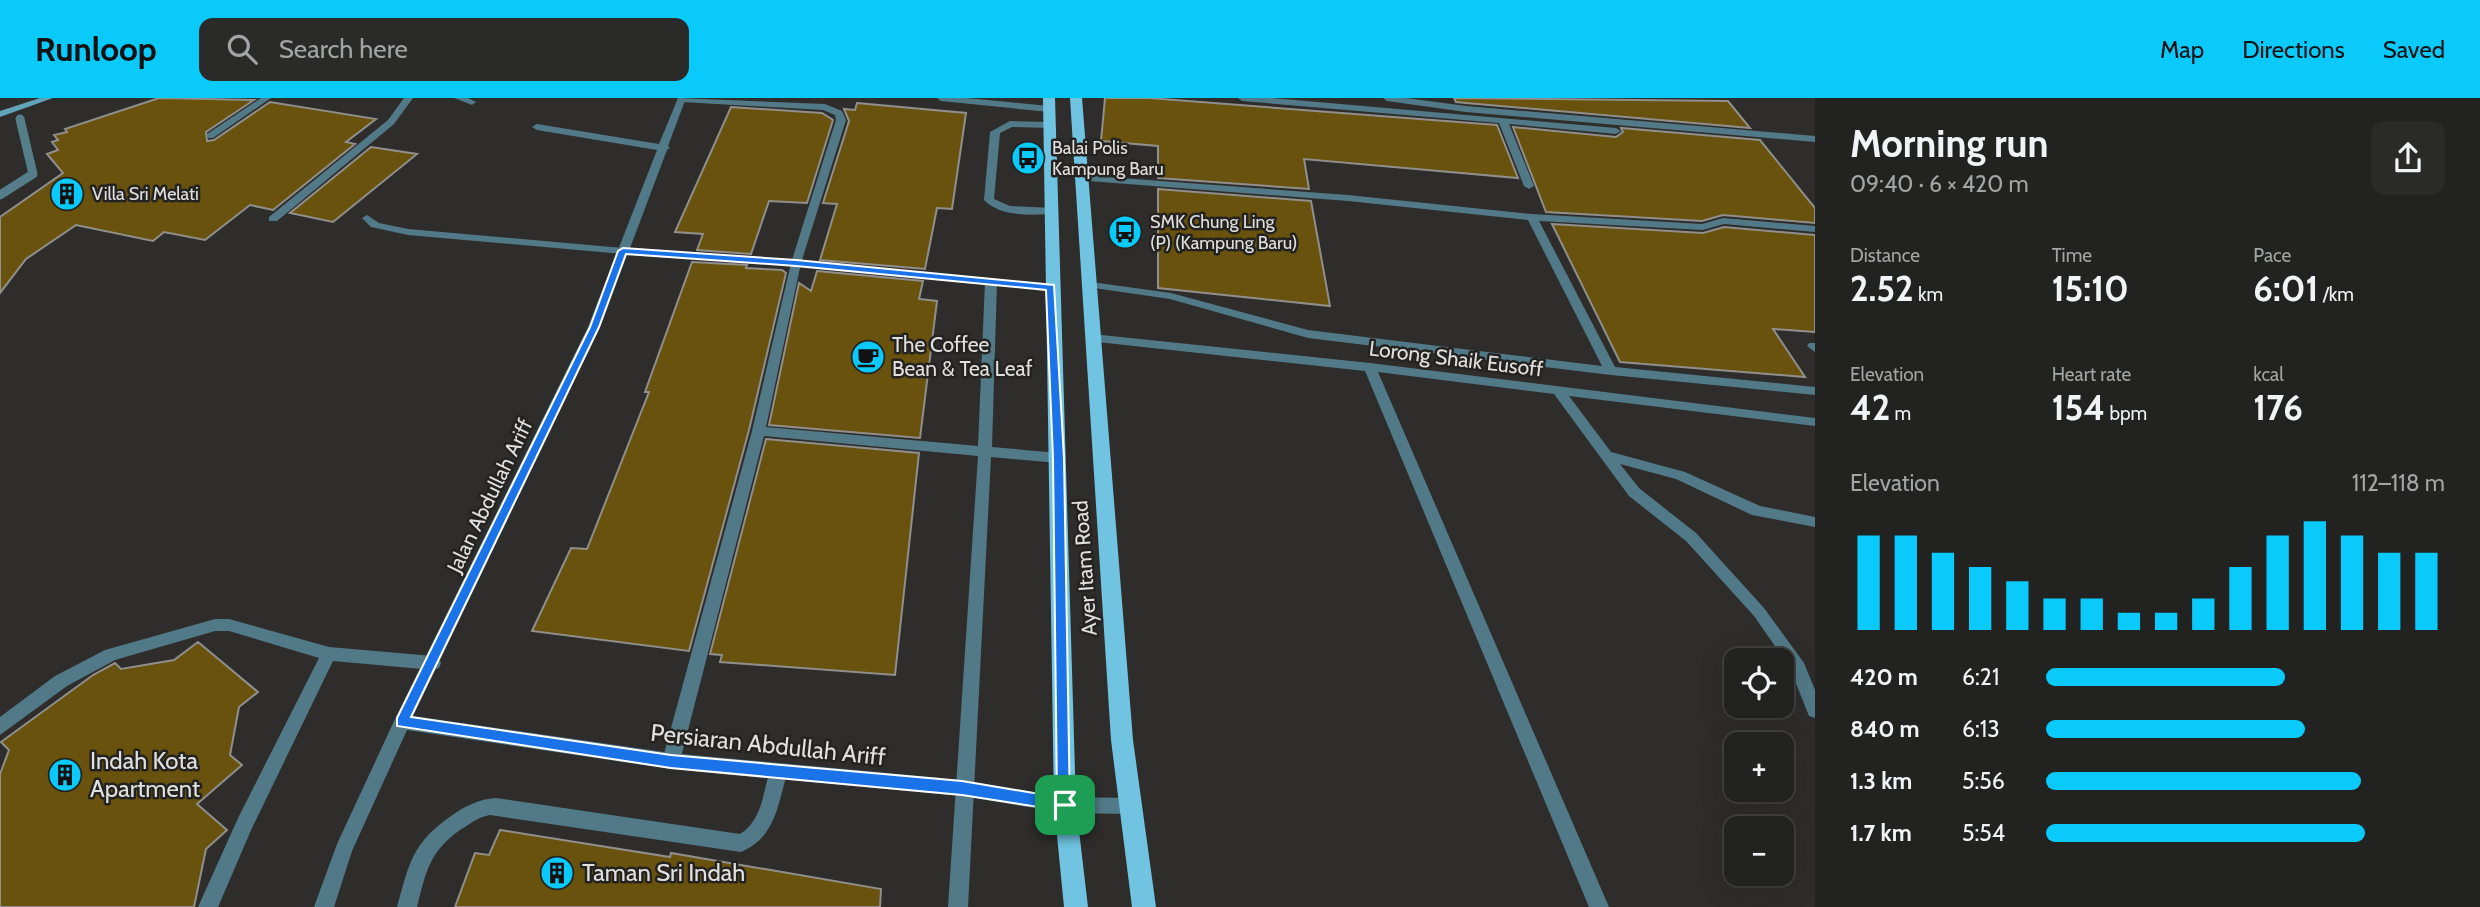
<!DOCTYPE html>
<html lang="en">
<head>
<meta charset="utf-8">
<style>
	:root { --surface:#222220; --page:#2a2a29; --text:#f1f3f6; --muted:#a2a4a5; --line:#3f3f3e; --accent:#09cafa }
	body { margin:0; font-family:Cabin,sans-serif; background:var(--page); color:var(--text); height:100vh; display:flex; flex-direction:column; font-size:26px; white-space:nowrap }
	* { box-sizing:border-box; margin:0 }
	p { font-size:23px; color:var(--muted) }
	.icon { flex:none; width:38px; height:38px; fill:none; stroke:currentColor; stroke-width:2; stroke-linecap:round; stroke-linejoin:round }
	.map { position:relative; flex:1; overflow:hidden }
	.sheet { display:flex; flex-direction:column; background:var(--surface); width:665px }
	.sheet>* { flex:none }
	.fabs { position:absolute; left:1724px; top:550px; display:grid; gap:14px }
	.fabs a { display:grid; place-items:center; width:70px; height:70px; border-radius:14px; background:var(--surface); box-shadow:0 7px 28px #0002,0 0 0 2px var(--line); font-size:35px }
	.pin { position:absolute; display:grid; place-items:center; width:60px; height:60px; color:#fff; margin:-30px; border-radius:14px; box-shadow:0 4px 10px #0006 }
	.round { display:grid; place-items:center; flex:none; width:74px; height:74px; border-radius:14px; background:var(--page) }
	.overview { display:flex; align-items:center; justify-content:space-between; height:119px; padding:0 35px }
	h1 { font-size:38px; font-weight:700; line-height:52px }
	.stats { display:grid; grid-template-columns:repeat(3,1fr); gap:10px; height:119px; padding:7px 35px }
	.stats div { display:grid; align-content:center }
	.stats b { font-size:35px; font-weight:700 }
	.stats small { font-size:19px; font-weight:400 }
	.stats p { font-size:19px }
	.chart { height:196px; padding:14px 35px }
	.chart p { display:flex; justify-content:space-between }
	.chart svg { width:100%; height:126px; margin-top:7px; stroke:var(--accent); stroke-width:6 }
	ul { padding:0 35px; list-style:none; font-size:23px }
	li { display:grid; grid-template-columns:112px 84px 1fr; align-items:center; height:52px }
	li i { height:18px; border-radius:9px; background:var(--accent) }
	header { display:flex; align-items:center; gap:42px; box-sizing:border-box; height:98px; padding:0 35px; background:var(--accent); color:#111 }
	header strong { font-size:33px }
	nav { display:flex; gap:38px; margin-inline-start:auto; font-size:24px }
	.search { width:490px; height:63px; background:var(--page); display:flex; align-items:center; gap:18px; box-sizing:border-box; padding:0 24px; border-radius:14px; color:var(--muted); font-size:26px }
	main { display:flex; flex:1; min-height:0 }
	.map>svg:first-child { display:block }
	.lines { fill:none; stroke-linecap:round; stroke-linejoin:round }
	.stream { stroke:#567e8a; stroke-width:9 }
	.building { fill:#68520d; stroke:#908f8c; stroke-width:2 }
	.lane { fill:#527987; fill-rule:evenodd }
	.street { fill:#527987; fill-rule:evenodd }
	.secondary { fill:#63a3b9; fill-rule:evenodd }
	.primary { fill:#70c4e1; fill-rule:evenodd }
	.route { fill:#1a73e8; stroke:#fff; stroke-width:2; fill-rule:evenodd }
	.labels { text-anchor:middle; stroke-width:5; stroke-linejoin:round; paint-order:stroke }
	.far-poi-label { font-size:18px; fill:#e0e0de; stroke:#242321; text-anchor:start }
	.poi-label { font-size:21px; fill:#e0e0de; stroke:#242321; text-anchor:start }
	.street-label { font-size:21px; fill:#e0e0de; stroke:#242321 }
	.near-street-label { font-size:24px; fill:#e0e0de; stroke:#242321 }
	.near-poi-label { font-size:24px; fill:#e0e0de; stroke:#242321; text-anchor:start }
</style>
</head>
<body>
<header>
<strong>Runloop</strong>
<div class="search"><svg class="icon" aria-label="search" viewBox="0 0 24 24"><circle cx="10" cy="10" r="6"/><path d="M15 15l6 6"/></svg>Search here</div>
<nav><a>Map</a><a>Directions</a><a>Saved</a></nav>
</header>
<main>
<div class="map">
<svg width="1815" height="809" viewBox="0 0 1815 809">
	<rect width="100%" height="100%" fill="#2e2d2b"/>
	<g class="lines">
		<path class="stream" d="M0,97l33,-21 -13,-55"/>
	</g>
	<path class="building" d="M159,0l95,2 -48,32 1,9 7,-1 56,-38 106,17 -30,23 9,2 -82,66 -23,-5 -45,35 -41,-8 -11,9 -77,-16 -50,34 -26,34v-76l63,-44 -16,-19 11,-4 -6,-8 6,-2 -4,-5 13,-3 -2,-3z
		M1105,0h44l348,27 21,53 -214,-19 5,30 -151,-11v-32l-57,-5z
		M1454,0l274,3 22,27 -284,-25 -10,-1z
		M857,5l109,10 -14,96 -15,-1 -12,61 -105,-9 17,-56 -14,-1 26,-82 -5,-12 11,1z
		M731,9l91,6 11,7 -26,83 -38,-2 -18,53 -54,-4 6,-16 -28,-2z
		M1513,29l103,10 7,-5 -2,-4 139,12 55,68v15l-92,-8 -21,6 -156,-9z
		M371,49l46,7 -84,68 -43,-9z
		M1158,91l153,12 19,105 -172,-18z
		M1552,126l151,9 21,-6 91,8v97l-42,-3 32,48 -185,-15z
		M692,164l55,3 -1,3 36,2 4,3 -37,157 -60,221 -157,-20 39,-83 16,1 62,-157h-4z
		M817,173l106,10 -4,18 18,2 -17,137 -151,-13 30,-142 12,8z
		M766,341l153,14 -24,222 -175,-13 2,-7 -12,-1z
		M198,544l60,50 -19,15 -9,48 12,10 -45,39 30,26 -21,19 -12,58h-194v-133l9,-24 -8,-8 92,-67 22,-12 6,6 53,-9z
		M500,732l170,27 1,-4 210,36 -1,18h-425l20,-54 14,2z"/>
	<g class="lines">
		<path class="lane" d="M678,0l147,6 17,7 4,9 -45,143 -35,164 212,19 7,-164 6,-3 6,3 -5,165 66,6 7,5 -7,5 -67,-6 -23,450h-20l30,-451 -214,-20 -84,325 -3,6 -6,2 -6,-2 -3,-6 90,-330 39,-168 45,-143 -1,-5 -12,-5 -141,-8z
			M937,0h30l82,8 5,3 -5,3 -108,-11z
			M1383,0h23l60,8 349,30v6l-349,-30 -79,-11z
			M1010,23l39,1 5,3 -5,3 -37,-1 -12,6 -6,66 16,7 42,2 4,1v4c-22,3 -56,4 -72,-13l6,-68z
			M1080,77l268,20 184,19 170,10 21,-6 92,8v6l-91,-8 -21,6 -164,-9 76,146 200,20v8l-204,-20 -303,-37 -138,-39 -83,-12v-4l4,-1 80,11 137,37 294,36 -74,-146 -180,-19 -272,-21 -1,-2z
			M367,117l12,8 29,6 215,19 5,3 -5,3 -215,-19 -37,-8 -9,-9z
			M1809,245h6v9l-8,-6z
			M215,521h14l100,28 104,9 6,2 2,5 -2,5 -6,2 -100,-9 -81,167 -34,79h-20l41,-91 80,-158 -90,-27h-14l-100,29 -48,26 -67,49v-18l55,-41 50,-26z
			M778,667l6,2 3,6c-9,32 -12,65 -46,79l-251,-37c-12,2 -20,9 -30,15 -31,22 -34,42 -43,77h-20c12,-43 15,-64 54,-91 14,-10 28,-17 45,-18l244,36c21,-13 23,-39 29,-61l3,-6z"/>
		<path class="street" d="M261,0h10l-58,40h-6v-4z
			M404,0h9l-19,26 -117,97h-8v-4l119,-97z
			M454,0h14l8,4 -4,3z
			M678,0h8l-18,48 2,2 -3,2 -37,98 166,12 255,24 6,3 -6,3 -255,-24 -169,-11 -27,72 -187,389 258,37 291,27 103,17 65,1 6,2 3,6 -3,6 -6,2 -65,-1 -103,-17 -291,-27 -264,-39 -55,121 -18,56h-20l23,-63 59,-127 192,-390 69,-177 -120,-20 -5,-3 5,-3 122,20z
			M1238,0h34l344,30 5,3 -5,3 -107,-10 25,62 -5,3 -5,-3 -25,-63 -257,-22z
			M1092,236l278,29 445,55v8l-246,-30 42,56 74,20 75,34 55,11v10l-63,-12 -76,-36 -56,-15 19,24 57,45 68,75 40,55 11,27v28l-6,-2 -20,-50 -35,-50 -68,-75 -57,-45 -75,-102 -176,-22 231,535h-20l-224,-536 -277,-30 -2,-3z"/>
		<path class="secondary" d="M40,0h13l-53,19v-6z"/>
		<path class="primary" d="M1043,0h12l21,707 12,102h-24l-10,-102z
			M1070,0h12l51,642 23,167h-24l-21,-167z"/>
	</g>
	<path class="route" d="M623,150l173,12 258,25 10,173 6,351 -5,2 -103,-16 -291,-27 -274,-42v-8l193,-391 28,-76zM626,156l170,12 250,24 7,168 4,339 -95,-16 -291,-26 -260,-38 188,-390z"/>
	<defs>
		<symbol id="bus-disc" viewBox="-11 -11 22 22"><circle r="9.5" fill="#09cafa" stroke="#242321"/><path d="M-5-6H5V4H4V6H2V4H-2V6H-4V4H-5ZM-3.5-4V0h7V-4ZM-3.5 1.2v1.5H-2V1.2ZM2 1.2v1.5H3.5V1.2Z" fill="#111"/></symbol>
		<symbol id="building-disc" viewBox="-11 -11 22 22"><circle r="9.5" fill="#09cafa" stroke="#242321"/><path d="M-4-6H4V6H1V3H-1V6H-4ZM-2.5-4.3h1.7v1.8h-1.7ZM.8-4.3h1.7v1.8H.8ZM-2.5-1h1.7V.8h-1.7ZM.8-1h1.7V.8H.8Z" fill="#111"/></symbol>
		<symbol id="cafe-disc" viewBox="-11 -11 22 22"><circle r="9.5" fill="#09cafa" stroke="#242321"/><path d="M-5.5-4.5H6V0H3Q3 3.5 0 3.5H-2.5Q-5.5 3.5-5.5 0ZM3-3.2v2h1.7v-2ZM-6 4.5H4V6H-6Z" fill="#111"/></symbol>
	</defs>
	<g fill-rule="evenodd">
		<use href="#bus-disc" x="1009" y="41" width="38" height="38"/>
		<use href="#building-disc" x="48" y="77" width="38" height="38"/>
		<use href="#bus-disc" x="1106" y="115" width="38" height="38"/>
		<use href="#cafe-disc" x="849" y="240" width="38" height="38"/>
		<use href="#building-disc" x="46" y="658" width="38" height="38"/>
		<use href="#building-disc" x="538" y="756" width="38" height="38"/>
	</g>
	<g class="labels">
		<g class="far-poi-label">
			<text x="1052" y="56">Balai Polis<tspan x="1052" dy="21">Kampung Baru</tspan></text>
			<text x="92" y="102">Villa Sri Melati</text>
			<text x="1150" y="130">SMK Chung Ling<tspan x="1150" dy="21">(P) (Kampung Baru)</tspan></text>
		</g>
		<g class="poi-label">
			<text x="892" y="254">The Coffee<tspan x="892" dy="24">Bean &amp; Tea Leaf</tspan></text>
		</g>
		<g class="street-label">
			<text transform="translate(1456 261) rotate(7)" y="7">Lorong Shaik Eusoff</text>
			<text transform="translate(490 398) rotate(-64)" y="7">Jalan Abdullah Ariff</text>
			<text transform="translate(1085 470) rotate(-94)" y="7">Ayer Itam Road</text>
		</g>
		<g class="near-street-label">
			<text transform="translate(768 647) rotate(6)" y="8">Persiaran Abdullah Ariff</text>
		</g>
		<g class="near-poi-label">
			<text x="90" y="671">Indah Kota<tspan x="90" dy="28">Apartment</tspan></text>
			<text x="582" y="783">Taman Sri Indah</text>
		</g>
	</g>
</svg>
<div class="fabs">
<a><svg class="icon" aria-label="locate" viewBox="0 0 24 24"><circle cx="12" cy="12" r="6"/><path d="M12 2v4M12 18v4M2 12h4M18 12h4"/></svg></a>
<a>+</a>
<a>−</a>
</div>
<div class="pin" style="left:1065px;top:707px;background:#1e9e55"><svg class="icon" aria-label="arrive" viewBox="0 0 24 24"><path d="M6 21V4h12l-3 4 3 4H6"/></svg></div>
</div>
<section class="sheet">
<div class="overview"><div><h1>Morning run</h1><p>09:40 · 6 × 420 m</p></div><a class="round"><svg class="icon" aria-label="share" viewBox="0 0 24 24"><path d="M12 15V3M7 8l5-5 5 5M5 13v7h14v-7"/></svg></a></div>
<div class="stats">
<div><p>Distance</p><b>2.52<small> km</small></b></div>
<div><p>Time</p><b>15:10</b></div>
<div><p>Pace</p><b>6:01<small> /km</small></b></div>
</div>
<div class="stats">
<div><p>Elevation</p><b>42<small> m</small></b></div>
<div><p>Heart rate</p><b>154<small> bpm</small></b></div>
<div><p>kcal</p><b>176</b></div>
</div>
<div class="chart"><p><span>Elevation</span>112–118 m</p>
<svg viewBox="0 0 160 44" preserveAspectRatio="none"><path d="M5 44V11M15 44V11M25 44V17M35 44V22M45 44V27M55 44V33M65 44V33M75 44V38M85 44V38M95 44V33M105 44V22M115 44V11M125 44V6M135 44V11M145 44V17M155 44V17"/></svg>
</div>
<ul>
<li><b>420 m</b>6:21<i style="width:60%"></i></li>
<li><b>840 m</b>6:13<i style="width:65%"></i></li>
<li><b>1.3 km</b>5:56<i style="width:79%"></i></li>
<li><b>1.7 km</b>5:54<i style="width:80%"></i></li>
</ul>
</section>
</main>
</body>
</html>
